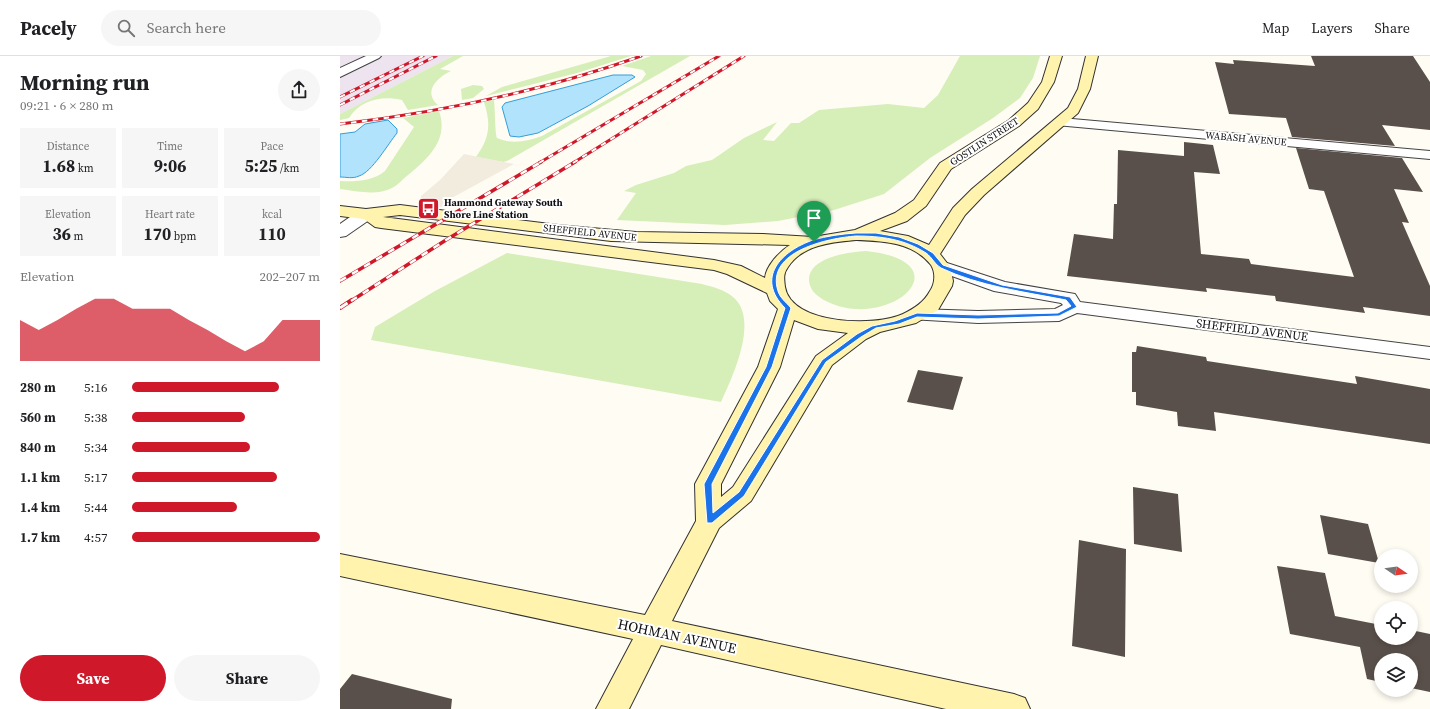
<!DOCTYPE html>
<html lang="en">
<head>
<meta charset="utf-8">
<style>
	:root { --surface:#fff; --page:#f6f6f6; --text:#202124; --muted:#757577; --line:#e0e0e0; --accent:#cf192a }
	body { margin:0; font-family:"Source Serif 4",serif; background:var(--page); color:var(--text); height:100vh; display:flex; flex-direction:column; font-size:15px; white-space:nowrap }
	* { box-sizing:border-box; margin:0 }
	p { font-size:13px; color:var(--muted) }
	.icon { flex:none; width:22px; height:22px; fill:none; stroke:currentColor; stroke-width:2; stroke-linecap:round; stroke-linejoin:round }
	.map { position:relative; flex:1; overflow:hidden }
	.details { display:flex; flex-direction:column; background:var(--surface); width:340px }
	.details>* { flex:none }
	.needle { width:26px; rotate:103deg }
	.tools { position:absolute; left:1034px; top:493px; display:grid; gap:8px }
	.tools a { display:grid; place-items:center; width:44px; height:44px; border-radius:50%; background:var(--surface); box-shadow:0 2px 6px #0003; font-size:20px }
	.pin { position:absolute; display:grid; place-items:center; width:34px; height:34px; color:#fff; margin:-41px -17px; border-radius:50% 50% 50% 0; rotate:-45deg; box-shadow:0 0 4px #0007 }
	.pin .icon { rotate:45deg }
	.round { display:grid; place-items:center; flex:none; width:42px; height:42px; border-radius:21px; background:var(--page) }
	.head { display:flex; align-items:center; justify-content:space-between; height:68px; padding:0 20px }
	h1 { font-size:22px; font-weight:700; line-height:30px }
	.stats { display:grid; grid-template-columns:repeat(3,1fr); gap:6px; height:68px; padding:4px 20px }
	.stats div { display:grid; align-content:center; border-radius:0px; background:var(--page); text-align:center }
	.stats b { font-size:17px; font-weight:700 }
	.stats small { font-size:11px; font-weight:400 }
	.stats p { font-size:11px }
	.chart { height:112px; padding:8px 20px }
	.chart p { display:flex; justify-content:space-between }
	.chart svg { width:100%; height:72px; margin-top:4px; fill:var(--accent); opacity:.7 }
	.cta { display:flex; gap:8px; margin-top:auto; padding:8px 20px }
	.cta a { flex:1; height:46px; border-radius:24px; background:var(--accent); color:#fff; font-size:16px; font-weight:700; line-height:46px; text-align:center }
	.cta a+a { background:var(--page); color:var(--text) }
	ul { padding:0 20px; list-style:none; font-size:13px }
	li { display:grid; grid-template-columns:64px 48px 1fr; align-items:center; height:30px }
	li i { height:10px; border-radius:5px; background:var(--accent) }
	header { display:flex; align-items:center; gap:24px; box-sizing:border-box; height:56px; padding:0 20px; background:var(--surface); border-bottom:1px solid var(--line) }
	header strong { font-size:19px }
	nav { display:flex; gap:22px; margin-inline-start:auto; font-size:14px }
	.search { width:280px; height:36px; background:var(--page); display:flex; align-items:center; gap:10px; box-sizing:border-box; padding:0 14px; border-radius:22px; color:var(--muted); font-size:15px }
	main { display:flex; flex:1; min-height:0 }
	.map>svg:first-child { display:block }
	.industrial { fill:#ede4ef }
	.green { fill:#d6eeb8 }
	.plaza { fill:#f2ecdf }
	.water { fill:#b2e3fc; stroke:#329eda }
	.building { fill:#5a504b }
	.lines { fill:none; stroke-linecap:round; stroke-linejoin:round }
	.minor-casing { stroke:#434343; stroke-width:2 }
	.tertiary-casing { stroke:#434343; stroke-width:2 }
	.secondary-casing { stroke:#323232; stroke-width:2 }
	.minor { fill:#fff; fill-rule:evenodd }
	.tertiary { fill:#fff; fill-rule:evenodd }
	.secondary { fill:#fff3ae; fill-rule:evenodd }
	.rail-far2-casing { stroke:#cf192a; stroke-width:3 }
	.rail-far1-casing { stroke:#cf192a; stroke-width:3.5 }
	.rail-casing { stroke:#cf192a; stroke-width:4.5 }
	.rail-far2 { stroke:#fff; stroke-width:2; stroke-dasharray:5.5; stroke-linecap:butt }
	.rail-far1 { stroke:#fff; stroke-width:2.5; stroke-dasharray:7; stroke-linecap:butt }
	.rail { stroke:#fff; stroke-width:3; stroke-dasharray:9; stroke-linecap:butt }
	.route { fill:#1a73e8; stroke:#fff; fill-rule:evenodd }
	.labels { text-anchor:middle; stroke-width:4; stroke-linejoin:round; paint-order:stroke }
	.far-street-label { font-size:10px; fill:#101010; stroke:#fff }
	.far-poi-label { font-size:10px; font-weight:bold; fill:#101010; stroke:#fff; text-anchor:start }
	.street-label { font-size:12px; fill:#101010; stroke:#fff }
	.near-street-label { font-size:14px; fill:#101010; stroke:#fff }
</style>
</head>
<body>
<header>
<strong>Pacely</strong>
<div class="search"><svg class="icon" aria-label="search" viewBox="0 0 24 24"><circle cx="10" cy="10" r="6"/><path d="M15 15l6 6"/></svg>Search here</div>
<nav><a>Map</a><a>Layers</a><a>Share</a></nav>
</header>
<main>
<section class="details">
<div class="head"><div><h1>Morning run</h1><p>09:21 · 6 × 280 m</p></div><a class="round"><svg class="icon" aria-label="share" viewBox="0 0 24 24"><path d="M12 15V3M7 8l5-5 5 5M5 13v7h14v-7"/></svg></a></div>
<div class="stats">
<div><p>Distance</p><b>1.68<small> km</small></b></div>
<div><p>Time</p><b>9:06</b></div>
<div><p>Pace</p><b>5:25<small> /km</small></b></div>
</div>
<div class="stats">
<div><p>Elevation</p><b>36<small> m</small></b></div>
<div><p>Heart rate</p><b>170<small> bpm</small></b></div>
<div><p>kcal</p><b>110</b></div>
</div>
<div class="chart"><p><span>Elevation</span>202–207 m</p>
<svg viewBox="0 0 160 44" preserveAspectRatio="none"><path d="M0 44V19L10 25L20 19L30 12L40 6L50 6L60 12L70 12L80 12L90 19L100 25L110 32L120 38L130 32L140 19L150 19L160 19V44z"/></svg>
</div>
<ul>
<li><b>280 m</b>5:16<i style="width:78%"></i></li>
<li><b>560 m</b>5:38<i style="width:60%"></i></li>
<li><b>840 m</b>5:34<i style="width:63%"></i></li>
<li><b>1.1 km</b>5:17<i style="width:77%"></i></li>
<li><b>1.4 km</b>5:44<i style="width:56%"></i></li>
<li><b>1.7 km</b>4:57<i style="width:100%"></i></li>
</ul>
<div class="cta"><a>Save</a><a>Share</a></div>
</section>
<div class="map">
<svg width="1090" height="653" viewBox="0 0 1090 653">
	<rect width="100%" height="100%" fill="#fffcf3"/>
	<path class="industrial" d="M0,0h113l-113,58z"/>
	<path class="green" d="M113,0h10l-23,13 11,2c-13,6 -29,20 -13,34l-30,5 -6,-10c-20,-5 -42,0 -53,18l-9,2v-6z
		M271,0h20l-54,17 -91,23 16,-9z
		M311,0h39l-183,105 -4,1 -27,-5c14,-19 15,-33 8,-55l10,-2c1,8 1,35 3,38 15,7 31,3 45,-2l99,-55 5,-7 -3,-4 -21,-4z
		M620,0h80l-7,22 -13,20 -27,20 -63,40 -46,36 -50,16 -56,11 -53,4 -108,-5 19,-27 -12,-2 12,-6 38,-12 12,-7 26,-6 32,-22 33,-16 -14,18 11,1 17,-18h8l20,-13 69,-6 36,4 14,-13z
		M133,29l9,1 2,3 -11,9 -11,2 -1,-11z
		M99,55c10,28 -10,47 -31,64 -5,4 -10,10 -16,13 -15,8 -36,3 -52,1v-8c14,1 34,0 45,-10l29,-44 -11,-9z
		M526,195c101,11 23,82 -40,50 -8,-4 -16,-10 -17,-20 -1,-24 40,-29 57,-30z
		M167,197l195,31c11,3 23,6 31,13 27,22 -1,81 -12,105l-350,-62 4,-13 60,-36z"/>
	<path class="plaza" d="M124,98l50,10 -66,36 9,3 -7,4h-14l-16,-5 1,-6 19,-16z"/>
	<path class="water" d="M273,19h19l3,2 -47,29 -50,27 -19,4 -9,-1 -8,-29 3,-4z
		M48,64l9,9v4c-9,11 -25,39 -38,43 -6,3 -13,1 -19,1v-43l15,-2 10,-8z"/>
	<path class="building" d="M971,0h102l17,26v48l-48,-5 13,21 -103,-9 -6,-19 -57,-4 -14,-52 19,2 -1,-4 82,6z
		M844,86l29,3 7,29 -26,-2 7,82 48,5 2,5 103,13 -30,-86 -15,-2 -13,-41 106,10 21,34 -29,-3 15,34 -7,-1 28,64v30l-67,-9 2,6 -89,-12 -1,-5 -69,-8 1,4 -140,-16 7,-42 39,5 1,-35h3l1,-54 66,6z
		M797,290l69,11 1,4 150,23 -2,-8 75,13v55l-216,-32 2,19 -38,-5 -1,-14 -41,-7v-13h-4v-40h4z
		M578,314l45,7 -10,33 -46,-8z
		M793,431l45,7 4,58 -48,-8z
		M980,459l48,9 11,39 -51,-9z
		M739,484l47,9 -1,108 -53,-11z
		M937,510l48,7 10,43 46,9v13h30v-8l19,4v58l-19,-4v-28h-30v22l-14,-3 -7,-32 -70,-13z
		M12,618l100,25 -1,10h-111v-20z"/>
	<g class="lines">
		<defs>
			<path id="minor" d="M26,0h15l-2,2 -39,19v-9z
				M721,62l369,33v8l-374,-34 -2,-3 2,-3z
				M26,153l6,1 2,4 -2,4 -26,18 -6,1v-13l20,-14z"/>
			<path id="tertiary" d="M601,205l64,21 70,12 5,8 350,45v12l-353,-46 -18,8 -81,2 -68,-4 -3,-4 3,-4 7,-2 61,2 77,-2 8,-4 -2,-2 -67,-12 -59,-21 -3,-4 3,-4z"/>
			<path id="secondary" d="M710,0h12l-8,26 -16,27 -19,17 -68,43 -25,37 -19,15 -27,10 28,5 21,9 24,-37 19,-19 96,-81 10,-19 8,-33h12l-8,33 -12,24 -94,82 -19,20 -25,39 10,13 3,14 -1,5 -14,24 -22,13 -36,9 -14,7 -34,26 -81,136 -32,27 -47,93 342,73 11,4 5,11h-84l-285,-64 -32,64h-33l37,-70 -293,-63v-22l305,61 51,-94 -1,-37 63,-117 20,-58 -8,-8 -3,-8 -40,-19 -13,-4 -333,-42 -6,-1 -11,-8 -24,-3v-10l26,3 34,-4 158,20 78,7 127,2 50,3 42,-7 40,-17 19,-13 26,-37 69,-43 19,-17 14,-21zM60,159l211,26 179,4c-10,6 -24,21 -25,33l-24,-12 -27,-6 -331,-43zM516,184c27,1 57,2 75,25 5,8 4,19 -1,26 -6,11 -15,17 -27,23 -27,13 -112,11 -118,-27 -1,-9 -2,-13 3,-20 14,-22 44,-25 68,-27zM454,264l24,9 30,4 -32,23 -83,131 -12,10v-13l59,-117z"/>
		</defs>
		<use href="#minor" class="minor-casing"/>
		<use href="#tertiary" class="tertiary-casing"/>
		<use href="#secondary" class="secondary-casing"/>
		<use href="#minor" class="minor"/>
		<use href="#tertiary" class="tertiary"/>
		<use href="#secondary" class="secondary"/>
		<defs>
			<path id="rail-far2" d="M0,41l83,-41
				M0,49l96,-49
				M0,68c103,-12 203,-33 301,-68
				M199,107l180,-107
				M233,107l171,-107"/>
			<path id="rail-far1" d="M0,225l201,-119
				M11,245l95,-61 129,-78"/>
			<path id="rail" d="M0,252l12,-8"/>
		</defs>
		<use href="#rail-far2" class="rail-far2-casing"/>
		<use href="#rail-far1" class="rail-far1-casing"/>
		<use href="#rail" class="rail-casing"/>
		<use href="#rail-far2" class="rail-far2"/>
		<use href="#rail-far1" class="rail-far1"/>
		<use href="#rail" class="rail"/>
	</g>
	<path class="route" d="M516,177h20l23,4 19,7 15,9 10,12 59,20 68,12 7,10 -18,9 -81,3 -61,-2 -18,7 -23,4 -15,9 -35,25 -82,134 -32,27h-5l-3,-39 62,-117 19,-59c-30,-30 -4,-57 28,-68 14,-4 28,-6 43,-7zM516,180c25,0 48,3 70,17 6,4 9,12 15,15 38,18 84,24 125,32l5,6 -13,7 -80,2 -61,-2 -22,8 -23,5 -15,8 -35,26 -83,132 -26,21 -1,-29 60,-117 19,-59c-5,-6 -11,-10 -13,-17 -13,-40 51,-53 78,-55z"/>
	<defs>
		<symbol id="bus-square" viewBox="-11 -11 22 22"><rect x="-9" y="-9" width="18" height="18" rx="4" fill="#cf192a" stroke="#fff"/><path d="M-5-6H5V4H4V6H2V4H-2V6H-4V4H-5ZM-3.5-4V0h7V-4ZM-3.5 1.2v1.5H-2V1.2ZM2 1.2v1.5H3.5V1.2Z" fill="#fff"/></symbol>
	</defs>
	<g fill-rule="evenodd">
		<use href="#bus-square" x="76" y="140" width="25" height="25"/>
	</g>
	<g class="labels">
		<g class="far-street-label">
			<text transform="translate(906 82) rotate(5)" y="4">WABASH AVENUE</text>
			<text transform="translate(644 85) rotate(-33)" y="4">GOSTLIN STREET</text>
			<text transform="translate(250 176) rotate(6)" y="4">SHEFFIELD AVENUE</text>
		</g>
		<g class="far-poi-label">
			<text x="104" y="150">Hammond Gateway South<tspan x="104" dy="12">Shore Line Station</tspan></text>
		</g>
		<g class="street-label">
			<text transform="translate(912 274) rotate(7)" y="4">SHEFFIELD AVENUE</text>
		</g>
		<g class="near-street-label">
			<text transform="translate(337 580) rotate(12)" y="5">HOHMAN AVENUE</text>
		</g>
	</g>
</svg>
<div class="tools">
<a><svg class="needle" viewBox="-14 -14 28 28"><path d="M0-13l5 13h-10z" fill="#e53935"/><path d="M0 13l5-13h-10z" fill="#757577"/></svg></a>
<a><svg class="icon" aria-label="locate" viewBox="0 0 24 24"><circle cx="12" cy="12" r="6"/><path d="M12 2v4M12 18v4M2 12h4M18 12h4"/></svg></a>
<a><svg class="icon" aria-label="layers" viewBox="0 0 24 24"><path d="M12 4l9 5-9 5-9-5zM3 14l9 5 9-5"/></svg></a>
</div>
<div class="pin" style="left:474px;top:186px;background:#1e9e55"><svg class="icon" aria-label="arrive" viewBox="0 0 24 24"><path d="M6 21V4h12l-3 4 3 4H6"/></svg></div>
</div>
</main>
</body>
</html>
